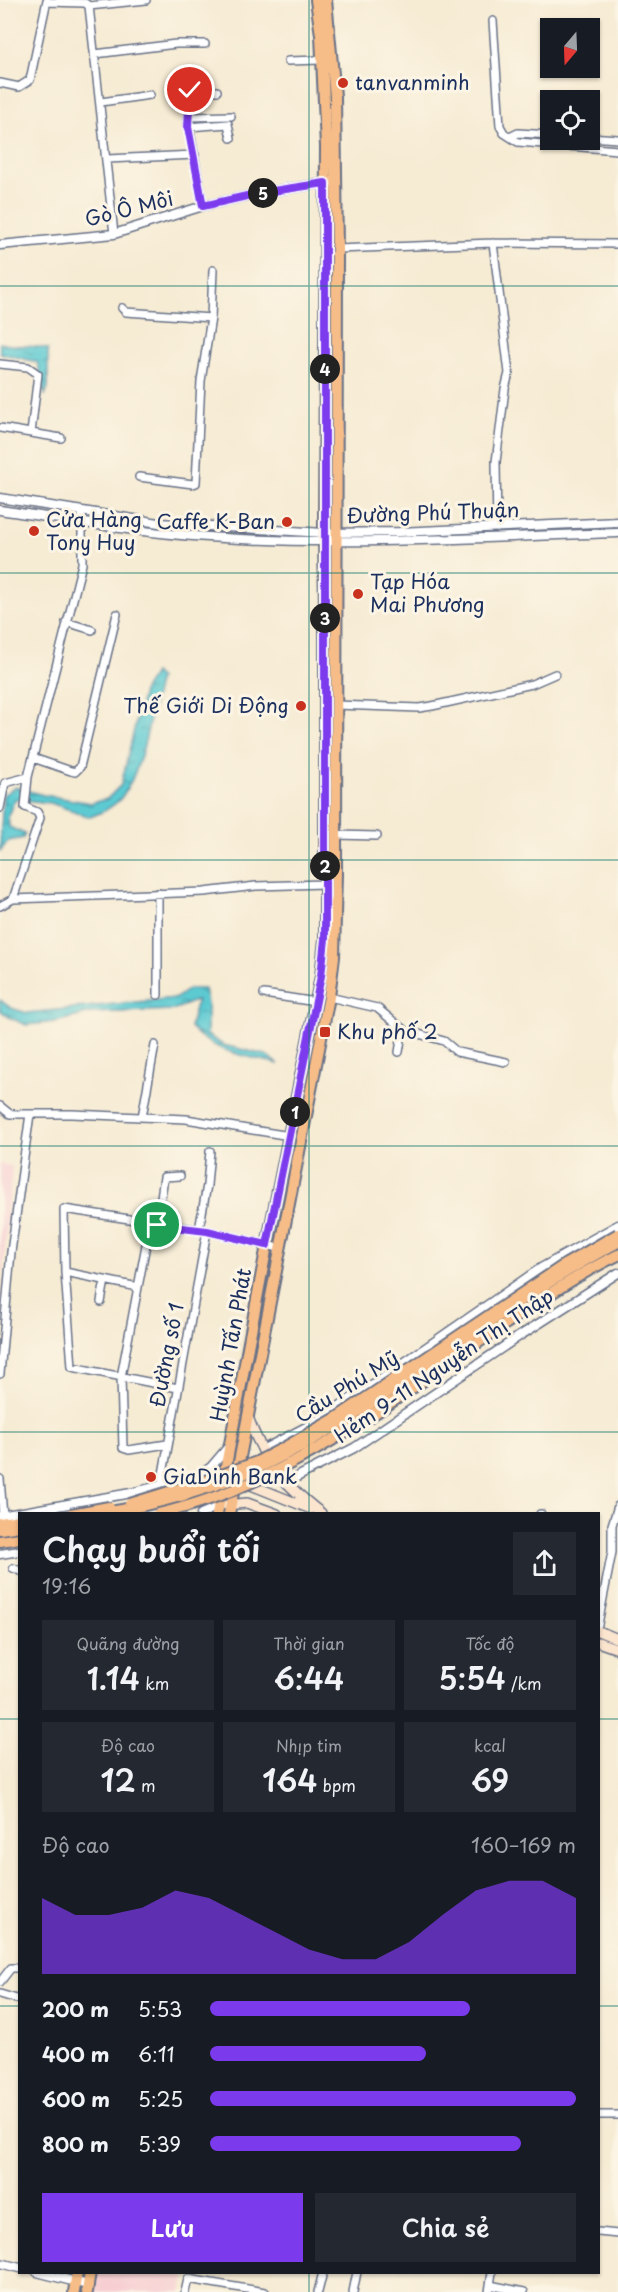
<!DOCTYPE html>
<html lang="vi">
<head>
<meta charset="utf-8">
<style>
	:root { --surface:#171b24; --page:#242831; --text:#f1f3f6; --muted:#9ea1a6; --accent:#7c3aed }
	body { margin:0; font-family:"Playpen Sans",sans-serif; background:var(--page); color:var(--text); height:100vh; display:flex; flex-direction:column; font-size:22px; white-space:nowrap }
	* { box-sizing:border-box; margin:0 }
	p { font-size:20px; color:var(--muted) }
	.icon { flex:none; width:33px; height:33px; fill:none; stroke:currentColor; stroke-width:2; stroke-linecap:round; stroke-linejoin:round }
	.map { position:relative; flex:1; overflow:hidden }
	.panel { position:absolute; left:18px; top:1512px; width:582px; height:762px; display:flex; flex-direction:column; background:var(--surface); border-radius:0px; box-shadow:0 2px 4px #0004 }
	.panel>* { flex:none }
	.needle { width:39px; rotate:199deg }
	.controls { position:absolute; left:540px; top:18px; display:grid; gap:12px }
	.controls a { display:grid; place-items:center; width:60px; height:60px; border-radius:0px; background:var(--surface); box-shadow:0 2px 4px #0004; font-size:30px }
	.pin { position:absolute; display:grid; place-items:center; width:51px; height:51px; color:#fff; margin:-26px; border:3px solid #fff; border-radius:50%; box-shadow:0 2px 6px #0007 }
	.km { position:absolute; width:30px; height:30px; margin:-15px; border-radius:50%; background:#222; color:#fff; font-size:16px; line-height:30px; text-align:center }
	.round { display:grid; place-items:center; flex:none; width:63px; height:63px; border-radius:0px; background:var(--page) }
	.overview { display:flex; align-items:center; justify-content:space-between; height:102px; padding:0 24px }
	h1 { font-size:33px; font-weight:600; line-height:45px }
	.figures { display:grid; grid-template-columns:repeat(3,1fr); gap:9px; height:102px; padding:6px 24px }
	.figures div { display:grid; align-content:center; border-radius:0px; background:var(--page); text-align:center }
	.figures b { font-size:30px; font-weight:600 }
	.figures small { font-size:16px; font-weight:400 }
	.figures p { font-size:16px }
	.chart { height:168px; padding:12px 24px }
	.chart p { display:flex; justify-content:space-between }
	.chart svg { width:100%; height:108px; margin-top:6px; fill:var(--accent); opacity:.7 }
	.button { display:flex; gap:12px; margin-top:auto; padding:12px 24px }
	.button a { flex:1; height:69px; border-radius:0px; background:var(--accent); color:#fff; font-size:24px; font-weight:600; line-height:69px; text-align:center }
	.button a+a { background:var(--page); color:var(--text) }
	ul { padding:0 24px; list-style:none; font-size:20px }
	li { display:grid; grid-template-columns:96px 72px 1fr; align-items:center; height:45px }
	li i { height:15px; border-radius:8px; background:var(--accent) }
	.map>svg:first-child { display:block }
	.built { fill:#f7cfd3 }
	.water { fill:url(#water-ripples); stroke:#3c7c98; stroke-width:1.5 }
	.lines { fill:none; stroke-linecap:round; stroke-linejoin:round }
	.minor-casing { stroke:#687187; stroke-width:10 }
	.tertiary-casing { stroke:#687187; stroke-width:11 }
	.secondary-casing { stroke:#687187; stroke-width:12 }
	.primary-casing { stroke:#687187; stroke-width:14 }
	.trunk-casing { stroke:#687187; stroke-width:14 }
	.minor { stroke:#fff; stroke-width:7 }
	.tertiary { stroke:#fff; stroke-width:8 }
	.secondary { stroke:#fce5cf; stroke-width:9 }
	.primary { stroke:#f7bd88; stroke-width:10 }
	.trunk { stroke:#f7bd88; stroke-width:10 }
	.primary-bridge-casing { stroke:#687187; stroke-width:14; stroke-linecap:butt }
	.trunk-bridge-casing { stroke:#687187; stroke-width:14; stroke-linecap:butt }
	.primary-bridge { stroke:#f7bd88; stroke-width:10 }
	.trunk-bridge { stroke:#f7bd88; stroke-width:10 }
	.route-casing { stroke:#fff; stroke-width:12 }
	.route { stroke:#7c3aed; stroke-width:8 }
	.grid { fill:none; stroke:#0f766e; stroke-width:1.5; stroke-opacity:0.55 }
	.poi-dot { fill:#c8321e; stroke:#fcf5e5; stroke-width:2 }
	.labels { text-anchor:middle; stroke-width:6; stroke-linejoin:round; paint-order:stroke }
	.poi-label { font-size:20px; fill:#1b2f5e; stroke:#fcf5e5; text-anchor:start }
	.street-label { font-size:20px; fill:#1b2f5e; stroke:#fcf5e5 }
</style>
</head>
<body>
<div class="map">
<svg width="618" height="2292" viewBox="0 0 618 2292">
	<defs>
		<pattern id="water-ripples" width="26" height="14" patternUnits="userSpaceOnUse" patternTransform="scale(1.5)"><rect width="26" height="14" fill="#5dcad2"/><path d="M2 4q2-2 4 0t4 0M15 11q2-2 4 0t4 0" fill="none" stroke="#4ca4ae"/></pattern>
	</defs>
	<rect width="100%" height="100%" fill="#fcf5e5"/>
	<filter id="ink" filterUnits="userSpaceOnUse"><feTurbulence type="fractalNoise" baseFrequency=".0167" numOctaves="2"/><feDisplacementMap in="SourceGraphic" scale="12" xChannelSelector="R" yChannelSelector="G"/><feConvolveMatrix kernelMatrix="1 2 1 2 8 2 1 2 1" color-interpolation-filters="sRGB"/></filter>
	<filter id="wash" filterUnits="userSpaceOnUse"><feTurbulence type="fractalNoise" baseFrequency=".008" numOctaves="4" result="noise"/><feDisplacementMap in="SourceGraphic" scale="24" xChannelSelector="R" yChannelSelector="G"/><feGaussianBlur stdDeviation="1.35" result="paint"/><feColorMatrix in="noise" values="0 0 0 0 0 0 0 0 0 0 0 0 0 0 0 0 0 1.4 0 .05"/><feComposite in="paint" operator="in"/></filter>
	<g filter="url(#wash)">
		<rect width="100%" height="100%" fill="#f6ebd3"/>
		<path class="built" d="M0,1164l12,2 -12,133z
			M94,2273h92l-4,19h-92z"/>
		<path class="water" d="M0,343c16,5 32,1 48,6v38l-3,8c-4,-11 -4,-22 -8,-33l-37,-9z
			M154,673l5,5c-10,39 -14,87 -38,120 -8,9 -20,15 -31,19l-39,-14 -36,-4 -7,16 1,12 16,7 -2,4 -15,3 -8,10 3,-56 12,-8 28,8 48,8 16,-4 14,-14 22,-93z
			M189,989h15l3,14v32l16,10 43,10 13,9c-32,-8 -66,-11 -89,-37l7,-27 -24,10 -82,3 -36,9 -29,3 -17,-8 -9,-7v-10l11,8 16,5 149,-15z"/>
	</g>
	<g filter="url(#ink)">
		<g class="lines">
			<defs>
				<path id="minor" d="M47,2l38,1 4,3 57,-6
					M89,6l25,228
					M493,21l7,105 4,7 14,9 100,8
					M95,54l81,-10h29
					M288,61l33,-1
					M0,83l19,4 11,-7 17,-80
					M101,102l49,-7
					M190,117v-27l27,1
					M188,127l40,-3 3,14
					M510,137l8,-4 32,2
					M590,137l28,2
					M107,159l88,-4
					M203,206l-15,-86 2,-3 41,-1
					M493,243l16,130 -4,16 -9,73 1,66
					M337,249l156,-6 125,1
					M122,308l4,4 85,6
					M0,364l28,3 10,7 -7,59 -31,-5
					M31,433l30,5
					M139,477l54,7 3,-1 5,-102 10,-63 2,-48
					M66,622l26,8
					M336,705l83,3 13,-2 100,-22 23,-10
					M33,758l38,13 4,1 5,-5 37,-153
					M0,808l5,-25 23,-6
					M336,835l41,1
					M158,893v102
					M13,899l27,-81 -3,-6 -12,-5 3,-30 54,-213v-53
					M0,906l13,-7 191,-7 52,-6 69,-2
					M264,994l52,8
					M329,997l48,11 27,22 40,11 13,11 49,10
					M399,1052l4,-24
					M0,1106l10,8h62l114,5 104,17
					M142,1117l13,-72
					M150,1224l-29,153 2,71 6,2 38,-6
					M157,1225l7,-48 16,-1
					M199,1230l8,-45 3,-34
					M65,1272l73,15
					M101,1302l4,-22
					M0,1374l11,-122 19,-138
					M178,1388l-106,-21 -7,-95 -1,-63 143,22 72,17
					M0,1479l3,37
					M161,1485l46,-254
					M540,1514h1
					M13,1568l7,3
					M598,1624l14,-72v-27l6,-19
					M0,1982l11,-14h9
					M0,1994l20,6
					M598,2115h20
					M598,2232l20,2
					M490,2285l34,7
					M185,2292l3,-13 77,13
					M318,2292l5,-20
					M353,2292l4,-20
					M489,2292l3,-20"/>
				<path id="tertiary" d="M0,245l114,-11 89,-28 57,-13 71,-11
					M0,498l159,25 165,10 75,-1 219,-10
					M0,510c69,10 138,23 208,27 137,10 273,0 410,-4
					M262,1450l50,-26 67,-44 162,-112 77,-43
					M200,1475l11,-8 18,-21
					M285,1483l69,-35 167,-113 97,-62
					M201,1514l17,-8
					M0,1516l131,-23 68,-17h15
					M0,1554l20,-3
					M0,2263l20,5
					M37,2272l51,13"/>
				<path id="secondary" d="M248,1417c16,45 36,67 73,96
					M246,1483l65,26
					M226,1505l21,-2 30,11
					M598,1631l20,8
					M598,1642l20,7"/>
				<path id="primary" d="M217,1514l50,-269 54,-269 4,-37v-325l-1,-81 2,-386 -5,-112 -5,-35
					M229,1514l100,-517 5,-40 2,-83 1,-625 -2,-153 -9,-96
					M0,1523l20,-3
					M74,2292l3,-20
					M87,2292l3,-20"/>
				<path id="trunk" d="M0,1529l20,-3
					M0,1541l20,-3"/>
			</defs>
			<use href="#minor" class="minor-casing"/>
			<use href="#tertiary" class="tertiary-casing"/>
			<use href="#secondary" class="secondary-casing"/>
			<use href="#primary" class="primary-casing"/>
			<use href="#trunk" class="trunk-casing"/>
			<use href="#minor" class="minor"/>
			<use href="#tertiary" class="tertiary"/>
			<use href="#secondary" class="secondary"/>
			<use href="#primary" class="primary"/>
			<use href="#trunk" class="trunk"/>
			<defs>
				<path id="primary-bridge" d="M130,1504l81,-25 46,-17 23,-12 58,-33 228,-153 52,-30
					M71,1514l38,-7"/>
				<path id="trunk-bridge" d="M98,1514c57,-9 113,-24 166,-49 126,-60 230,-158 354,-223
					M158,1514c131,-30 239,-117 347,-190 37,-25 73,-50 113,-69"/>
			</defs>
			<use href="#primary-bridge" class="primary-bridge-casing"/>
			<use href="#trunk-bridge" class="trunk-bridge-casing"/>
			<use href="#primary-bridge" class="primary-bridge"/>
			<use href="#trunk-bridge" class="trunk-bridge"/>
		</g>
	</g>
	<g class="lines" filter="url(#ink)">
		<defs>
			<path id="route" d="M157,1225l50,6 60,14 54,-269 4,-37v-756l-65,10 -57,13 -15,-79 2,-37"/>
		</defs>
		<use href="#route" class="route-casing"/>
		<use href="#route" class="route"/>
	</g>
	<path class="grid" d="M309,0v1514M0,286h618M0,573h618M0,860h618M0,1146h618M0,1432h618M0,1719h20M598,1719h20M0,2006h20M598,2006h20M309,2272v20"/>
	<g class="poi-dot">
		<circle cx="343" cy="83" r="6"/>
		<circle cx="287" cy="522" r="6"/>
		<circle cx="34" cy="531" r="6"/>
		<circle cx="358" cy="594" r="6"/>
		<circle cx="301" cy="706" r="6"/>
		<rect x="319" y="1026" width="12" height="12" rx="3"/>
		<circle cx="151" cy="1477" r="6"/>
	</g>
	<g class="labels">
		<g class="poi-label">
			<text x="355" y="90">tanvanminh</text>
			<text x="46" y="527">Cửa Hàng<tspan x="46" dy="23">Tony Huy</tspan></text>
			<text x="275" y="529" text-anchor="end">Caffe K-Ban</text>
			<text x="370" y="589">Tạp Hóa<tspan x="370" dy="23">Mai Phương</tspan></text>
			<text x="289" y="713" text-anchor="end">Thế Giới Di Động</text>
			<text x="337" y="1039">Khu phố 2</text>
			<text x="163" y="1484">GiaDinh Bank</text>
		</g>
		<g class="street-label">
			<text transform="translate(129 209) rotate(-14)" y="7">Gò Ô Môi</text>
			<text transform="translate(433 513) rotate(-2)" y="7">Đường Phú Thuận</text>
			<text transform="translate(231 1345) rotate(-80)" y="7">Huỳnh Tấn Phát</text>
			<text transform="translate(167 1355) rotate(-79)" y="7">Đường số 1</text>
			<text transform="translate(444 1366) rotate(-34)" y="7">Hẻm 9-11 Nguyễn Thị Thập</text>
			<text transform="translate(347 1387) rotate(-32)" y="7">Cầu Phú Mỹ</text>
		</g>
	</g>
</svg>
<div class="controls">
<a><svg class="needle" viewBox="-14 -14 28 28"><path d="M0-13l5 13h-10z" fill="#e53935"/><path d="M0 13l5-13h-10z" fill="#9ea1a6"/></svg></a>
<a><svg class="icon" aria-label="locate" viewBox="0 0 24 24"><circle cx="12" cy="12" r="6"/><path d="M12 2v4M12 18v4M2 12h4M18 12h4"/></svg></a>
</div>
<div class="pin" style="left:157px;top:1225px;background:#1e9e55"><svg class="icon" aria-label="arrive" viewBox="0 0 24 24"><path d="M6 21V4h12l-3 4 3 4H6"/></svg></div>
<div class="pin" style="left:190px;top:90px;background:#d93025"><svg class="icon" aria-label="check" viewBox="0 0 24 24"><path d="M5 12l5 5 9-10"/></svg></div>
<b class="km" style="left:295px;top:1112px">1</b>
<b class="km" style="left:325px;top:866px">2</b>
<b class="km" style="left:325px;top:618px">3</b>
<b class="km" style="left:325px;top:369px">4</b>
<b class="km" style="left:263px;top:193px">5</b>
<section class="panel">
<div class="overview"><div><h1>Chạy buổi tối</h1><p>19:16</p></div><a class="round"><svg class="icon" aria-label="share" viewBox="0 0 24 24"><path d="M12 15V3M7 8l5-5 5 5M5 13v7h14v-7"/></svg></a></div>
<div class="figures">
<div><p>Quãng đường</p><b>1.14<small> km</small></b></div>
<div><p>Thời gian</p><b>6:44</b></div>
<div><p>Tốc độ</p><b>5:54<small> /km</small></b></div>
</div>
<div class="figures">
<div><p>Độ cao</p><b>12<small> m</small></b></div>
<div><p>Nhịp tim</p><b>164<small> bpm</small></b></div>
<div><p>kcal</p><b>69</b></div>
</div>
<div class="chart"><p><span>Độ cao</span>160–169 m</p>
<svg viewBox="0 0 160 44" preserveAspectRatio="none"><path d="M0 44V13L10 20L20 20L30 17L40 10L50 13L60 20L70 27L80 34L90 38L100 38L110 31L120 20L130 10L140 6L150 6L160 13V44z"/></svg>
</div>
<ul>
<li><b>200 m</b>5:53<i style="width:71%"></i></li>
<li><b>400 m</b>6:11<i style="width:59%"></i></li>
<li><b>600 m</b>5:25<i style="width:100%"></i></li>
<li><b>800 m</b>5:39<i style="width:85%"></i></li>
</ul>
<div class="button"><a>Lưu</a><a>Chia sẻ</a></div>
</section>
</div>
</body>
</html>
